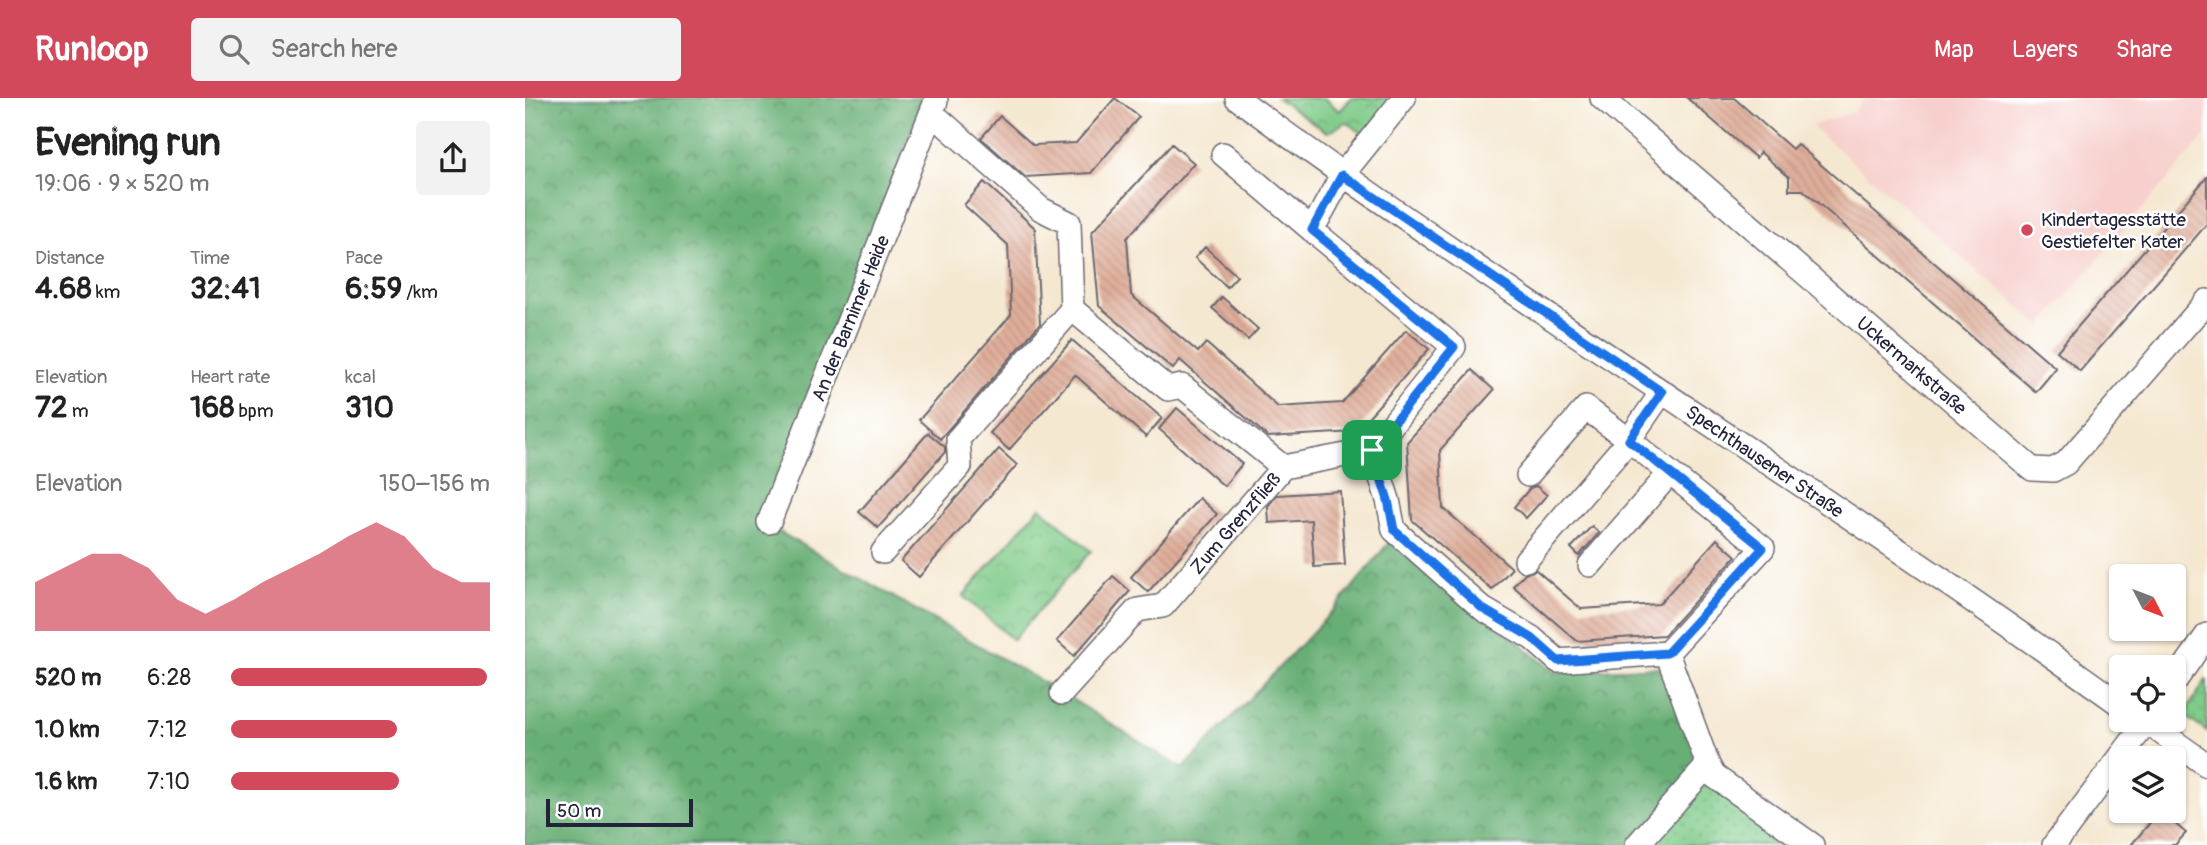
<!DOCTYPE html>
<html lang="en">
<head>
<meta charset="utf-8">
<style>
	:root { --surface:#fff; --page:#f2f2f2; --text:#222; --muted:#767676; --accent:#d1495b }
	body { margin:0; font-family:Pangolin,sans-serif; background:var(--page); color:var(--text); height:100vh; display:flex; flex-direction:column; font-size:26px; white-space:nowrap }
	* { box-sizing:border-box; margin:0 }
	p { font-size:23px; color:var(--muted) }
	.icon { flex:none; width:38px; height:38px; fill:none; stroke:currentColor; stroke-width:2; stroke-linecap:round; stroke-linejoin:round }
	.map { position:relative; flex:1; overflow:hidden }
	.sheet { display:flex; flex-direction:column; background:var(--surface); width:525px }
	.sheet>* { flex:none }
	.needle { width:46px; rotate:132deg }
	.buttons { position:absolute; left:1584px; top:466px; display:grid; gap:14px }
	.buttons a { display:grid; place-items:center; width:77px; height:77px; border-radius:7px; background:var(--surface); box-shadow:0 2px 5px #0004; font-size:35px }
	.scale { position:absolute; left:21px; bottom:18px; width:147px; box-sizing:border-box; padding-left:7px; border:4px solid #22223b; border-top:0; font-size:19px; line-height:24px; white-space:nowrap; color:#22223b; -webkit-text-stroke:5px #fff; paint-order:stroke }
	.pin { position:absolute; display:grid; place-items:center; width:60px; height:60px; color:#fff; margin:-30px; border-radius:14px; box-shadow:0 4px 10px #0006 }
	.round { display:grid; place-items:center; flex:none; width:74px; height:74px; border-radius:7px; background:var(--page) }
	.head { display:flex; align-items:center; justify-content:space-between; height:119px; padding:0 35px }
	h1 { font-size:38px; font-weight:800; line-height:52px }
	.figures { display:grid; grid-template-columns:repeat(3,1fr); gap:10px; height:119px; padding:7px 35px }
	.figures div { display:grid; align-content:center }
	.figures b { font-size:30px; font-weight:800 }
	.figures small { font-size:19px; font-weight:400 }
	.figures p { font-size:19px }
	.chart { height:196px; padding:14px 35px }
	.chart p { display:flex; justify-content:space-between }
	.chart svg { width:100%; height:126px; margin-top:7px; fill:var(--accent); opacity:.7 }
	ul { padding:0 35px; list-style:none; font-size:23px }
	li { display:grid; grid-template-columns:112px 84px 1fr; align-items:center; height:52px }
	li i { height:18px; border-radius:9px; background:var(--accent) }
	header { display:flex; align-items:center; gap:42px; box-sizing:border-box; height:98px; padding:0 35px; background:var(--accent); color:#fff }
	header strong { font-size:33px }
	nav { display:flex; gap:38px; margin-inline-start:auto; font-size:24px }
	.search { width:490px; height:63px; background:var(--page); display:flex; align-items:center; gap:18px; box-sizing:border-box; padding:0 24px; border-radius:7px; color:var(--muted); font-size:26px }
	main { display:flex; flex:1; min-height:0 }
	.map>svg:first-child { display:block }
	.built { fill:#f7d0cd }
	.grass { fill:url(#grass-dots); stroke:#517662; stroke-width:2 }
	.forest { fill:url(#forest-crowns); stroke:#456858; stroke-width:2 }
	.park { fill:url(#park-crowns); stroke:#517662; stroke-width:2 }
	.building { fill:url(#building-back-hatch) }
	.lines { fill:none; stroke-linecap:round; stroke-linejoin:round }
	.minor-casing { stroke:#6c6770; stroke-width:26 }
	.minor { stroke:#fff; stroke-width:23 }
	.route-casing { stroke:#fff; stroke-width:14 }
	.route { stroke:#1a73e8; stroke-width:9 }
	.poi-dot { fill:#d1495b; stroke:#fff; stroke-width:2.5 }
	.labels { text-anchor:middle; stroke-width:5; stroke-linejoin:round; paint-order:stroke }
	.poi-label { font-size:19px; fill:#22223b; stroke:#fff; text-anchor:start }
	.street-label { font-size:19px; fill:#22223b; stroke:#fff }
</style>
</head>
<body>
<header>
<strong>Runloop</strong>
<div class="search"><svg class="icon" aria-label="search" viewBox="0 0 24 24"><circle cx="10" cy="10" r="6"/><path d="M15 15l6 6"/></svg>Search here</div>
<nav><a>Map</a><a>Layers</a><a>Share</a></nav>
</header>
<main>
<section class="sheet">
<div class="head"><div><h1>Evening run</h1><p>19:06 · 9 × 520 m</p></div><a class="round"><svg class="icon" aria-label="share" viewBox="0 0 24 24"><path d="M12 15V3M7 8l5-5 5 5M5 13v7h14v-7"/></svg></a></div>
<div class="figures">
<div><p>Distance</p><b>4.68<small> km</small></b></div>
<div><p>Time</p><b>32:41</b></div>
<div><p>Pace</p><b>6:59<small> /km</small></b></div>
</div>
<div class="figures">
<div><p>Elevation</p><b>72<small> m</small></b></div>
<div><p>Heart rate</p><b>168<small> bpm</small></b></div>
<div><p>kcal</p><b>310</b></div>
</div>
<div class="chart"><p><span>Elevation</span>150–156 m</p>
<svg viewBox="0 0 160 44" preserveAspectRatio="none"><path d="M0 44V27L10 22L20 17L30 17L40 22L50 33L60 38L70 33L80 27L90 22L100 17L110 11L120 6L130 11L140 22L150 27L160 27V44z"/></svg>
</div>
<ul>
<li><b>520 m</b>6:28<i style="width:99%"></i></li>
<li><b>1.0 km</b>7:12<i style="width:64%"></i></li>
<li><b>1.6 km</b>7:10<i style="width:65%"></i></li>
</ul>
</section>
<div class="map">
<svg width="1682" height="747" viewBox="0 0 1682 747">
	<defs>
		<pattern id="grass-dots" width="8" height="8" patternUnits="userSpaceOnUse" patternTransform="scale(1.75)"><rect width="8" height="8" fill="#80cb89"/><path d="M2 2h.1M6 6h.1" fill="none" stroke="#6eae77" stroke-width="1.8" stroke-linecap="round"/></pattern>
		<pattern id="forest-crowns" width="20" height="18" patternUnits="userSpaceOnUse" patternTransform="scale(1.75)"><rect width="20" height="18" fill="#68af75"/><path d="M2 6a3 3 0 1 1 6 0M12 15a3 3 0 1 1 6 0" fill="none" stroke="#558e61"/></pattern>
		<pattern id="park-crowns" width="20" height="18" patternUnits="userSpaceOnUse" patternTransform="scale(1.75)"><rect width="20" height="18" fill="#80cb89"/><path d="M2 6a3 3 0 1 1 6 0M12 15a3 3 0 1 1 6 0" fill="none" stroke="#6eae77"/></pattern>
		<pattern id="building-back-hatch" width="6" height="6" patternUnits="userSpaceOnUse" patternTransform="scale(1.75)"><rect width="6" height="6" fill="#dfae9a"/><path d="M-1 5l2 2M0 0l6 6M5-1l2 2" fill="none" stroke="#bf9586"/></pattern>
	</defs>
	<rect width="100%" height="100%" fill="#fff"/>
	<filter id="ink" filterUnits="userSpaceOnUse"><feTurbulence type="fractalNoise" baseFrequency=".0143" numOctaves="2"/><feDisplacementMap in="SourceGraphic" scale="14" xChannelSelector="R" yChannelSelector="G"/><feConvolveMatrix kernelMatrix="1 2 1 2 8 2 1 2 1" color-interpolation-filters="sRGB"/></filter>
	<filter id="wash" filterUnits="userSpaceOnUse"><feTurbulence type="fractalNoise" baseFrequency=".00686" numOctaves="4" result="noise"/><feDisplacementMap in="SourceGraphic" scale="28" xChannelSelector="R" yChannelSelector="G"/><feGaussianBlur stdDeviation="1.57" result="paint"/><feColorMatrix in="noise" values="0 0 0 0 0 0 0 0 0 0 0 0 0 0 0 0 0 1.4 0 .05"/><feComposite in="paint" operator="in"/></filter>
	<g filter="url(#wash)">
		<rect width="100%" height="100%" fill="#f5e8d1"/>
		<path class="built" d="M1340,0h339l3,2v34l-166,192 -230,-200 42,-14z"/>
		<path class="grass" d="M1681,582l1,1v51l-21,-15 -1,-4z
			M1183,667l104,80h-175z"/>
		<path class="forest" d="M0,0h398l-159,425 298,170 121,76 156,-165 56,-69 86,77 74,60 106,-5 47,98 -71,80h-1112z"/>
		<path class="park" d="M752,0h47l16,13 11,-13h49l-33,39 -20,-15c-8,2 -12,9 -20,10z
			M515,409l51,44 -78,89 -50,-44z"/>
		<g id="blocks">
			<path class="building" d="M590,0l24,19 -48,56 -66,4 -44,-39 19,-22 33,29 43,-2z
				M1162,0h47l58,51 5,-5 259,224 -20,24 -233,-202h-14v-13l-29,-25 -4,6z
				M647,46l22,19 -67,75 4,57 67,57 8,-9 72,64 64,-4 64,-73 23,19 -74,83 -87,5 -88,-77 -7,9 -74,-63 -7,-74z
				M1682,79v47l-127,147 -23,-20z
				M459,84l51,46 5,96 -100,115 -21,-19 92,-105 -3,-70 -44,-40z
				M680,149l32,29 -10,11 -32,-29z
				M697,199l36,32 -10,11 -36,-32z
				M547,242l90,78 -16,19 -71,-62 -66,75 -19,-17z
				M947,272l22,20 -54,60 3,58 69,60 -20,22 -80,-70 -5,-78z
				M652,310l65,56 -18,22 -65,-57z
				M403,335l17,14v5l-67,76 -19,-16z
				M474,351l18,16 -98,112 -18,-16z
				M1011,388l11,9 -21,23 -12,-11 16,-19z
				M815,393l5,74 -31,2 -3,-47 -42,3 -1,-17 9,-11z
				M674,400l18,16 -69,78 -17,-15z
				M1067,428l7,7 -20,23 -8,-8z
				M1192,441l19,17 -72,79 -87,6 -64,-55 11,-12 12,-4 45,39 78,-5z
				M588,478l17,15 -56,65 -17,-15z
				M1635,713l26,22 -11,12h-44z"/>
		</g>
	</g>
	<g filter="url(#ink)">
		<use href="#blocks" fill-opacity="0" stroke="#6c6770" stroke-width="2"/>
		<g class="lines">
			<defs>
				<path id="minor" d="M712,0c288,212 594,398 884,607
					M1077,0l430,371 21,1 13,-7 141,-162
					M698,56l89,76
					M547,211l96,80 14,-3 101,81
					M847,352l16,50 6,30 89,79 49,29 26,23 109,-8
					M1003,377l58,-67 43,32 134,108 -96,105 41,112 -71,80
					M244,424l167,-421
					M358,454l77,-86 -2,-27 114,-130 -3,-86 -28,-14 -109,-96
					M1001,462l103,-120 33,-48
					M1065,467l80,-92
					M1648,586l34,-49
					M537,595l75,-83 26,-4 120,-139 89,-17 82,-103 -142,-117 30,-55 62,-77
					M1617,621l65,46
					M1183,667l6,11 98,69
					M1529,747l95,-126"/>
			</defs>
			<use href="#minor" class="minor-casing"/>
			<use href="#minor" class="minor"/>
		</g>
	</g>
	<g class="lines" filter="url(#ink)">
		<defs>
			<path id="route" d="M817,77l320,217 -33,48 134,108 -96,105 -109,8 -26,-23 -49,-29 -89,-79 -6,-30 -16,-50 82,-103 -142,-117z"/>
		</defs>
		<use href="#route" class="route-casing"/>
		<use href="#route" class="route"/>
	</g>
	<circle class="poi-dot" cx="1502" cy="132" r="7"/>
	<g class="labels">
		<g class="poi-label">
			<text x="1516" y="128">Kindertagesstätte<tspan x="1516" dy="22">Gestiefelter Kater</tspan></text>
		</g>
		<g class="street-label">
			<text transform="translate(325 220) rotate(-68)" y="7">An der Barnimer Heide</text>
			<text transform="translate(1387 267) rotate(41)" y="7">Uckermarkstraße</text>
			<text transform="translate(1240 363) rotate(34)" y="7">Spechthausener Straße</text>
			<text transform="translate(710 425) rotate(-49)" y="7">Zum Grenzfließ</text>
		</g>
	</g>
</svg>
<div class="buttons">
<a><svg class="needle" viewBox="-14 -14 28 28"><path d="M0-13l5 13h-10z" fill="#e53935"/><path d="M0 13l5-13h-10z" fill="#767676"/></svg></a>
<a><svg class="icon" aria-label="locate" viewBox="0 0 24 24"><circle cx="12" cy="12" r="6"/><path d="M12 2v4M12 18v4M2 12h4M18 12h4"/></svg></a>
<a><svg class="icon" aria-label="layers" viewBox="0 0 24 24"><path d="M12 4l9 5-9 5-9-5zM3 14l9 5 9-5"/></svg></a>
</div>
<div class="scale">50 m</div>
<div class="pin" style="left:847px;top:352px;background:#1e9e55"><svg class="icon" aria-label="arrive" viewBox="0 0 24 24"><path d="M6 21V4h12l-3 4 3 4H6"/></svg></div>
</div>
</main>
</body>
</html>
